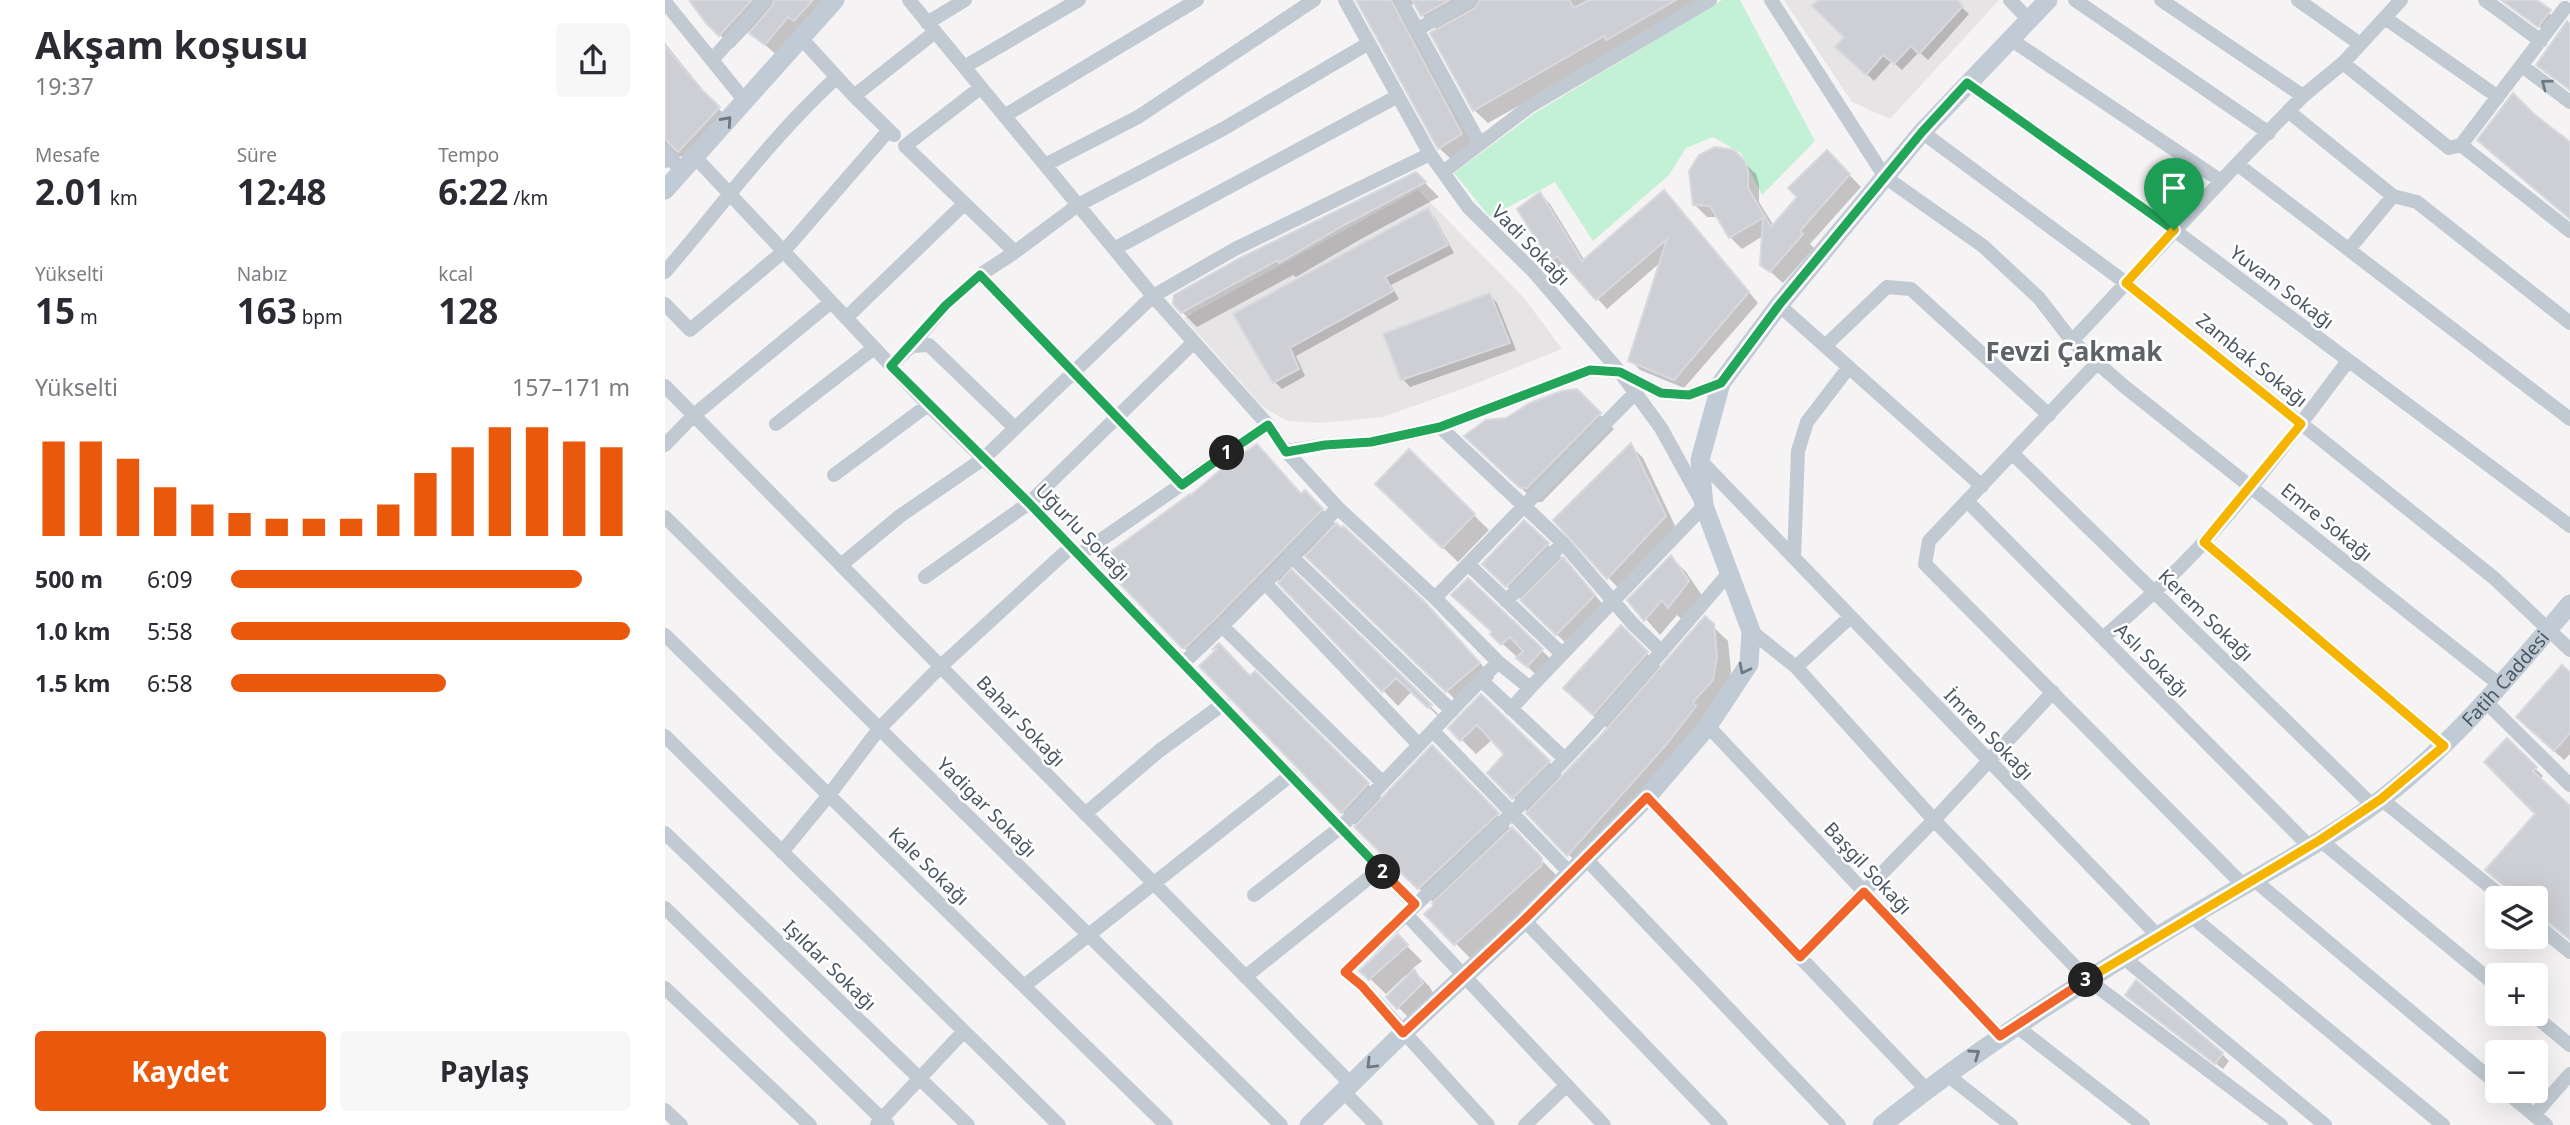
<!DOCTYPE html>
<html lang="tr">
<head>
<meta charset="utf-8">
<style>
	:root { --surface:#fff; --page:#f7f7f7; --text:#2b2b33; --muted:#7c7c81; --accent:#ea580c }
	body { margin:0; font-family:"Noto Sans",sans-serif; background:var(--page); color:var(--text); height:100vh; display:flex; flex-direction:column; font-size:26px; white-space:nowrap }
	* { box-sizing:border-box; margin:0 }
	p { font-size:23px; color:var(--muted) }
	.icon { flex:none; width:38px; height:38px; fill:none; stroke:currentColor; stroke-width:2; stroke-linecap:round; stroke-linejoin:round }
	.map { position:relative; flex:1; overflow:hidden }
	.sheet { display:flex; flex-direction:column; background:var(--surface); width:665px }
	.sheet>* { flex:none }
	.buttons { position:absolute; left:1820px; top:886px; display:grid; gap:14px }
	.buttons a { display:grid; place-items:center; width:63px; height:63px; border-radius:7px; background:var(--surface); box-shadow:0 7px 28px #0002; font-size:35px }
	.pin { position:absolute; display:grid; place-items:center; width:60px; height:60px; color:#fff; margin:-72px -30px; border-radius:50% 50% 50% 0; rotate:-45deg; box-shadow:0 0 7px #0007 }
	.pin .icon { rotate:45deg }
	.km { position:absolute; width:35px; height:35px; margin:-18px; border-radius:50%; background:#222; color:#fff; font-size:19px; line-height:35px; text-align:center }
	.round { display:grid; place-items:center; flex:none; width:74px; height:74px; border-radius:7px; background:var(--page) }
	.overview { display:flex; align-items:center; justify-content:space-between; height:119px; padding:0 35px }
	h1 { font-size:38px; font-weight:700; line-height:52px }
	.metrics { display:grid; grid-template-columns:repeat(3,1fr); gap:10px; height:119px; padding:7px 35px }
	.metrics div { display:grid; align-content:center }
	.metrics b { font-size:35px; font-weight:700 }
	.metrics small { font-size:19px; font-weight:400 }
	.metrics p { font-size:19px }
	.chart { height:196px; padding:14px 35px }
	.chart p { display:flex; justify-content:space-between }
	.chart svg { width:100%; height:126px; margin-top:7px; stroke:var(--accent); stroke-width:6 }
	.primary-button { display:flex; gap:14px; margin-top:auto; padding:14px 35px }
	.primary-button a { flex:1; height:80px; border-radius:7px; background:var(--accent); color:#fff; font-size:28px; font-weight:700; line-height:80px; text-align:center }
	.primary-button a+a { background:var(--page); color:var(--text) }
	ul { padding:0 35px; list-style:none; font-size:23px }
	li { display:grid; grid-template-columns:112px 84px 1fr; align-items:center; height:52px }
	li i { height:18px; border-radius:9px; background:var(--accent) }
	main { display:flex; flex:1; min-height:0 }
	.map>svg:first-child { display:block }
	.education { fill:#e6e4e5 }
	.green { fill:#c3f1d5 }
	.shadow { fill:#0003 }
	.building { fill:#cdcfd5; stroke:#d7d9de; stroke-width:2 }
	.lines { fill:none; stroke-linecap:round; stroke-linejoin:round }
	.street { stroke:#c1cad2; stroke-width:14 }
	.secondary { stroke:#c1cbd6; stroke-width:19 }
	.oneway { stroke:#6e7983 }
	.oneway2 { stroke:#6e7984 }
	.split-1-casing { stroke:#fff; stroke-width:14 }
	.split-2-casing { stroke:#fff; stroke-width:14 }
	.split-3-casing { stroke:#fff; stroke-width:14 }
	.split-4-casing { stroke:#fff; stroke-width:14 }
	.split-1 { stroke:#22a559; stroke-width:9 }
	.split-2 { stroke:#22a559; stroke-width:9 }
	.split-3 { stroke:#f0652b; stroke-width:9 }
	.split-4 { stroke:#f5b400; stroke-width:9 }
	.labels { text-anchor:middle; stroke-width:5; stroke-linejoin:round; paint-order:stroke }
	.street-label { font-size:19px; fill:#4a5661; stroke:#fff }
	.district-label { font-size:26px; font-weight:bold; fill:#5f6368; stroke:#fff }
</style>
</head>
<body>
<main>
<section class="sheet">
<div class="overview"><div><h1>Akşam koşusu</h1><p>19:37</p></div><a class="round"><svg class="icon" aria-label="share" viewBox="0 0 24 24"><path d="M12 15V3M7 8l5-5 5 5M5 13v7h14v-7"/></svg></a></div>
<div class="metrics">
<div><p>Mesafe</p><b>2.01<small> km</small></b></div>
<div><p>Süre</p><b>12:48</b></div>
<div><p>Tempo</p><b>6:22<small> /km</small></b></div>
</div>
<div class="metrics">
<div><p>Yükselti</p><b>15<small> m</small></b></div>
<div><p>Nabız</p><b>163<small> bpm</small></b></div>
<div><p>kcal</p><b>128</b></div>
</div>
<div class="chart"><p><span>Yükselti</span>157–171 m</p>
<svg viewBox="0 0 160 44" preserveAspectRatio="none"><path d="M5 44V11M15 44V11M25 44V17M35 44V27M45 44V33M55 44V36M65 44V38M75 44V38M85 44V38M95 44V33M105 44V22M115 44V13M125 44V6M135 44V6M145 44V11M155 44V13"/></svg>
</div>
<ul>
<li><b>500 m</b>6:09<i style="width:88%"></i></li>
<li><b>1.0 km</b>5:58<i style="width:100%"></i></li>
<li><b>1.5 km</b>6:58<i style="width:54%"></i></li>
</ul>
<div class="primary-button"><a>Kaydet</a><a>Paylaş</a></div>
</section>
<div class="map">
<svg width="1905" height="1125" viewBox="0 0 1905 1125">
	<rect width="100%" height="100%" fill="#f5f3f3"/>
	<path class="education" d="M1119,0h215l-109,119 -38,-17z
		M753,190l106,108 38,51 -92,37 -87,31 -62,6 -34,-2 -24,-14 -79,-89z"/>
	<path class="green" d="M1057,0h18l75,141 -53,54 -21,-42 -28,-16 -27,11 -17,27 -76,66 -38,-59 -65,35 -36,-44 81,-60z"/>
	<path class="shadow" d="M26,0h135l-47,57 -30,-26 -16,17 -26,-26z
		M693,0h351l-221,123 -14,-13 -36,-79 -16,-16 -7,-12 -9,5 69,140 -22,13 -14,-13z
		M1155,0h134l15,14 -41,46 -9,-8 -17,18 -10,-9 -18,20 -36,-35 9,-9z
		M1837,0h31l22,18 -10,13z
		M0,43l49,61 19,19 -49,33 -12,2 -2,9 -5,1z
		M1068,152l23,22 3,10v18l15,24 25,-29 28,-45 34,35 -51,57 4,4 -31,35 -21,-19 1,-28 -21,13 -12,-12 -11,-20h-12l-13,-13z
		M751,174l23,23 -78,42 -65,38 -3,-2 -96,52 -15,-15z
		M875,194l10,10 35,57 89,-59 84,101 -74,85 -44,-18 -10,-10 32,-99 -55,48 -40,-44 -6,4 -9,-9z
		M762,210l8,8 19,35 -63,32 8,14 -103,57 9,20 -23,13 -7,-7 -40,-68z
		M825,295l7,8 19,47 -106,37 -7,-8z
		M911,391l38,38 -72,73h-6l-55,-51 26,-32z
		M966,446l12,12 34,72 -57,60 -65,-70z
		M744,452l80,78 -31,32 -81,-78z
		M637,495l16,10 23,25 97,88 56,60 -32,28 -157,-152 -16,16 141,136 15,15 -1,1 -32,-31 -14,15 -120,-126 -82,80 -95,-99z
		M859,522l39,37 46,52 -37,38 -88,-85z
		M1006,557l15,15 17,25 -19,24 -7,-6 -17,20 -31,-35z
		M803,580l89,85 -14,16 -51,-47 1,-1z
		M1040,619l23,22 3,31 -3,23 -145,174 -94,-96 18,-19 -14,-15 -17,15 -26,-26 31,-32 82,80 45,-47 -28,-26 41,-75 41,40z
		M554,646l31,32 5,-4 128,125 49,-51 124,127v5l-86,78 -43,-44 9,-9 -94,-93 -141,-146 16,-15 -2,-2z
		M1905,675v79l-6,6 -36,-33z
		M1842,741l36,35 -3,3 27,27 3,-2v134l-18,-14 -11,-1 -5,-4 1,-105z
		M733,937l24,24 -10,8 17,17 8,13 -24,23 -15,-15 10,-30 -2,-2 -20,19 -24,-23z
		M1471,983l86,71 7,7 -6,8 -89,-67 -7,-7z"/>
	<path class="building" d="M24,0h63l-33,36 -13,-13z
		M109,0h39l-19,21 -6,-4 -23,28 -16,-12 23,-27z
		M691,0h35l71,134 -24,15z
		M747,0h38l-29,16z
		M815,0h89l5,8 15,-8h87l-70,40 -2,-4 -131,75 -43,-78 45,-25z
		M1153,0h139l6,6 -44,48 -8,-8 -17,18 -11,-9 -17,20 -31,-28 9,-10 -32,-31z
		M1836,0h36l14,10 -13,17z
		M1902,21l3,3v66l-34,-25z
		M0,46l38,45 17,16 -42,45 -13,-13z
		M1848,93l21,21 36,28v77l-93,-79z
		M1050,147l19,3 10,10 4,11v17l23,39 26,-30 -9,-9 39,-38 23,24 -50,57 3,3 -33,38 -10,-7 3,-47 -34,20 -19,-32 -17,-1 -4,-34 10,-16z
		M751,172l10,10 -80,42 -67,39 -1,-3 -97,53 -8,-9 1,-9 66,-37z
		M999,190l85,102 -75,88 -46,-19 39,-122 -71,61 -39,-44 -7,5 -33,-52 23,-17 42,69z
		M763,208l20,37 -63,32 8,14 -103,57 9,21 -26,14 -40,-69z
		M825,293l20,50 -109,37 -18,-46z
		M912,389l24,24 -74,75h-7l-56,-52 22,-16 20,-2 24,-15 32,-12z
		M966,443l35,73 -59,63 -54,-59z
		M592,444l44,50 4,-4 18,19 -107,109 -31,30h-3l-84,-87 92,-67 1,1 34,-29z
		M744,449l66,65 -33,34 -67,-64z
		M859,520l25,23 -43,44 -24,-23z
		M671,523l5,5 2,-2 81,75 56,62 -34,29 -141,-136z
		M1006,555l18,26 -21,27 -6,-8 -18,21 -17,-21z
		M898,557l32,38 -39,40 -36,-35z
		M626,569l141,136 -4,3 -32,-30 -14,14 -104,-109z
		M803,578l75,71 -16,18 -11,-9 7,-7 -13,-14 -9,8 -11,-11 2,-2 -41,-37z
		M1040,616l9,8 3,32 -4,24 -20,22 3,4 -30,39 -99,111 -41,-43 77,-80z
		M956,625l27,27 -55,63 -30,-27z
		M554,643l31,33 5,-5 114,112 -28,30 -142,-147 18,-17h-4z
		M1897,665l8,7v61l-16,18 -38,-34z
		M816,694l69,67 -38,38 -25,-26 17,-19 -27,-29 -17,16 -12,-13z
		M1842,738l30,29 -4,4 37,35v134l-28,-23 -6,-2v-17h-23l-3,-7 -25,-21 50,-56 -51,-52z
		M767,745l67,68 -81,76 -64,-62z
		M847,827l30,31v7l-88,80 -30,-31 10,-9 -2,-2z
		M733,934l10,11 -39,35 -10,-9z
		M749,969l9,14 -26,26 -11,-12z
		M1471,980l87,73 -8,11 -90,-69z"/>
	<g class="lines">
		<path class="street" d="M244,0l244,296 115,129 18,26 52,57 97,90 63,64 32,26 174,-182 -43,-78 -41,-56 -87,-101 -65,-64 -38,-53 -85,-154
			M736,0l79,144
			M1106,0l114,177 98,69 56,52 33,43 53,46 375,298
			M1345,0l19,20
			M1410,0l194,133
			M1496,0l142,96
			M1633,0l62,44
			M1820,0l56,41
			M0,2l80,99
			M1720,18l113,79
			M262,23l38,-23
			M753,29l52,-29
			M136,38l53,58 40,39
			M1345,39l211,142
			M47,60l53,-60
			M1678,63l106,85 12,-3 104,-137
			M1857,66l48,36
			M299,67l115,-67
			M1302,83l207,147 396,296
			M315,88l-75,58 110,106
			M189,96l81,-64
			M1623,111l105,85 24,6 153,121
			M339,116l193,-116
			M1257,132l204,151 368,295 76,72
			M1796,145l109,86
			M0,151l17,21
			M30,157l233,248 101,98 385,401
			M1572,164l333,255
			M380,165l93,-48 176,-117
			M778,172l87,-66 180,-106
			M449,249l284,-153
			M1684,249l44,-53
			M0,272c56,-65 108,-137 172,-195
			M315,275l202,210
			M0,304l25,26 94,-79 105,-121
			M1114,305l203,181
			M181,318l118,-114
			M1407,341l165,-177 66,-68 40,-33 58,-63
			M246,346l35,-41 34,-30 35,-23 63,-47 145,-76 146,-86
			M1160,346l62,-59 24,2 138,126
			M1432,363l-168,178 -4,23 318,321
			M226,366l20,-20 18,-1 86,83
			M0,386l686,698
			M111,424l98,-76
			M775,427l84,79 111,-113
			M0,445l29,-30 137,-113
			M621,451l39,-6 46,-3 69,-15 150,-57 30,2 41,21 28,2 32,-12
			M1347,453l360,352
			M1035,460l458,476
			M169,475l94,-70
			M1302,501l342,345
			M0,517l616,608
			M1539,542l240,204
			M414,555l189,-130
			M625,555l162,156
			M1129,558l4,-107 9,-29 42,-55
			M803,564l94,90
			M176,565l59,-49 83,-57 170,-163 82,-47 195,-95
			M260,577l104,-74 165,-161
			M599,582l155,163
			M770,598l89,-92 39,37 70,81 29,28
			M841,601l57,-58
			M558,627l160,156
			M1086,631l45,36 138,153 153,159 194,146
			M0,635l501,490
			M1438,638c35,-31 70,-62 101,-96 52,-57 98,-120 144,-181
			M518,663c55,-49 103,-104 155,-155
			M1131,667l54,-50
			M816,680l84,79
			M1820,701l85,84
			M846,709l19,-21
			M1043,726l292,310
			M768,731l138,143
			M0,736l394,389
			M982,797l279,292
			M1716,799l123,99
			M420,814l74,-63 64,-47
			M0,833l303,292
			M1655,840l177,146
			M117,852l47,-57 50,-66 62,-63 130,-119
			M921,859l253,266
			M1588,879l244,205
			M589,895l87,-68 157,-165
			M0,908l223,217
			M741,914l198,211
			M1526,916l252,209
			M859,920l197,205
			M1871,924l34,28
			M1135,957l134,-137 119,-128
			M1458,957l202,168
			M580,977l135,-108
			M359,986l267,-211
			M0,988l145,137
			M1866,1013l39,32
			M1350,1025l128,100
			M1281,1074l65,51
			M1839,1090l42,35
			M678,1091l33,34
			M0,1110l16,15
			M1869,1115l36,-41
			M212,1124l87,-93
			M823,1125l-126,-139 -17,-14c55,-53 112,-105 166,-158 78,-76 148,-159 218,-241
			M860,1125l42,-40"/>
		<g class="secondary">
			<path d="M0,190l170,-190"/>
			<path d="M644,1125l94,-92 121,-113 123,-123 61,-71 41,-62 2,-33 -47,-125 -4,-46 21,-77 58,-78 143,-173 126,-132"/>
			<path id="s1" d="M1217,1125c98,-79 203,-145 311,-210 63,-38 131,-72 190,-117 71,-55 129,-126 187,-194"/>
		</g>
	</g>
	<defs><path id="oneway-chevron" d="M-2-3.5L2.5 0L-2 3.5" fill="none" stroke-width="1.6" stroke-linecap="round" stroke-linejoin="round" transform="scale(1.75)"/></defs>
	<use class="oneway" href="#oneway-chevron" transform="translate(1881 84) rotate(-143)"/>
	<g class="oneway2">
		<use href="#oneway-chevron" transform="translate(62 121) rotate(-48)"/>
		<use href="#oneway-chevron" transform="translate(1079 669) rotate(117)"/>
		<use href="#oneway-chevron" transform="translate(1310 1054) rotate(-35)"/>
		<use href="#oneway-chevron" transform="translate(706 1064) rotate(135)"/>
	</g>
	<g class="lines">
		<defs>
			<path id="split-1" d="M562,453l41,-28 18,27 39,-7 46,-3 69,-15 150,-57 30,2 41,21 28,2 32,-12 58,-78 53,-64 90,-109 45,-49 207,147"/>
			<path id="split-2" d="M562,453l-45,32 -202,-210 -34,30 -55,61 138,137 354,369"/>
			<path id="split-3" d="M718,872l32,32 -70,68 17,14 41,47 121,-113 123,-123 153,160 64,-65 136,144 86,-56"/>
			<path id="split-4" d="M1421,980l234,-140 61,-41 63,-53 -240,-204 97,-118 -175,-141 48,-53"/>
		</defs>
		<use href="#split-1" class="split-1-casing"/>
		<use href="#split-2" class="split-2-casing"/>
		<use href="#split-3" class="split-3-casing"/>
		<use href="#split-4" class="split-4-casing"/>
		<use href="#split-1" class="split-1"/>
		<use href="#split-2" class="split-2"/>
		<use href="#split-3" class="split-3"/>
		<use href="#split-4" class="split-4"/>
	</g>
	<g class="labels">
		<g class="street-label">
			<text transform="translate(866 245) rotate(46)" y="7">Vadi Sokağı</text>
			<text transform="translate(1617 287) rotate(37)" y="7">Yuvam Sokağı</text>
			<text transform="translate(1587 360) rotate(39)" y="7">Zambak Sokağı</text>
			<text transform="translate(1662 522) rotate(39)" y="7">Emre Sokağı</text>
			<text transform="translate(418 532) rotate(46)" y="7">Uğurlu Sokağı</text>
			<text transform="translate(1541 615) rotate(44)" y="7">Kerem Sokağı</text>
			<text transform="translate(1487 660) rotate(45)" y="7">Aslı Sokağı</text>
			<text dy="7" stroke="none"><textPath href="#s1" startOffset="770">Fatih Caddesi</textPath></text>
			<text transform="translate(356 721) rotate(46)" y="7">Bahar Sokağı</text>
			<text transform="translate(1324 734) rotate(46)" y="7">İmren Sokağı</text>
			<text transform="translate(322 807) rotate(45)" y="7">Yadigar Sokağı</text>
			<text transform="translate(264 866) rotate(44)" y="7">Kale Sokağı</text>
			<text transform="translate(1203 868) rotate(47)" y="7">Başgil Sokağı</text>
			<text transform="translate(165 965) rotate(44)" y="7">Işıldar Sokağı</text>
		</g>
		<g class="district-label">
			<text x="1409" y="361">Fevzi Çakmak</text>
		</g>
	</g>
</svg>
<div class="buttons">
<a><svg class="icon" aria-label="layers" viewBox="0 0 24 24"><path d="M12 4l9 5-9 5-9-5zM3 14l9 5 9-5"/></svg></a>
<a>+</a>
<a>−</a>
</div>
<div class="pin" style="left:1509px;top:230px;background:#1e9e55"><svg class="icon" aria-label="arrive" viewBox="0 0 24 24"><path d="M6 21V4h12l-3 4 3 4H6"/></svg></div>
<b class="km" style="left:562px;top:453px">1</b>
<b class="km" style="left:718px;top:872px">2</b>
<b class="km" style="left:1421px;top:980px">3</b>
</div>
</main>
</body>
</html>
